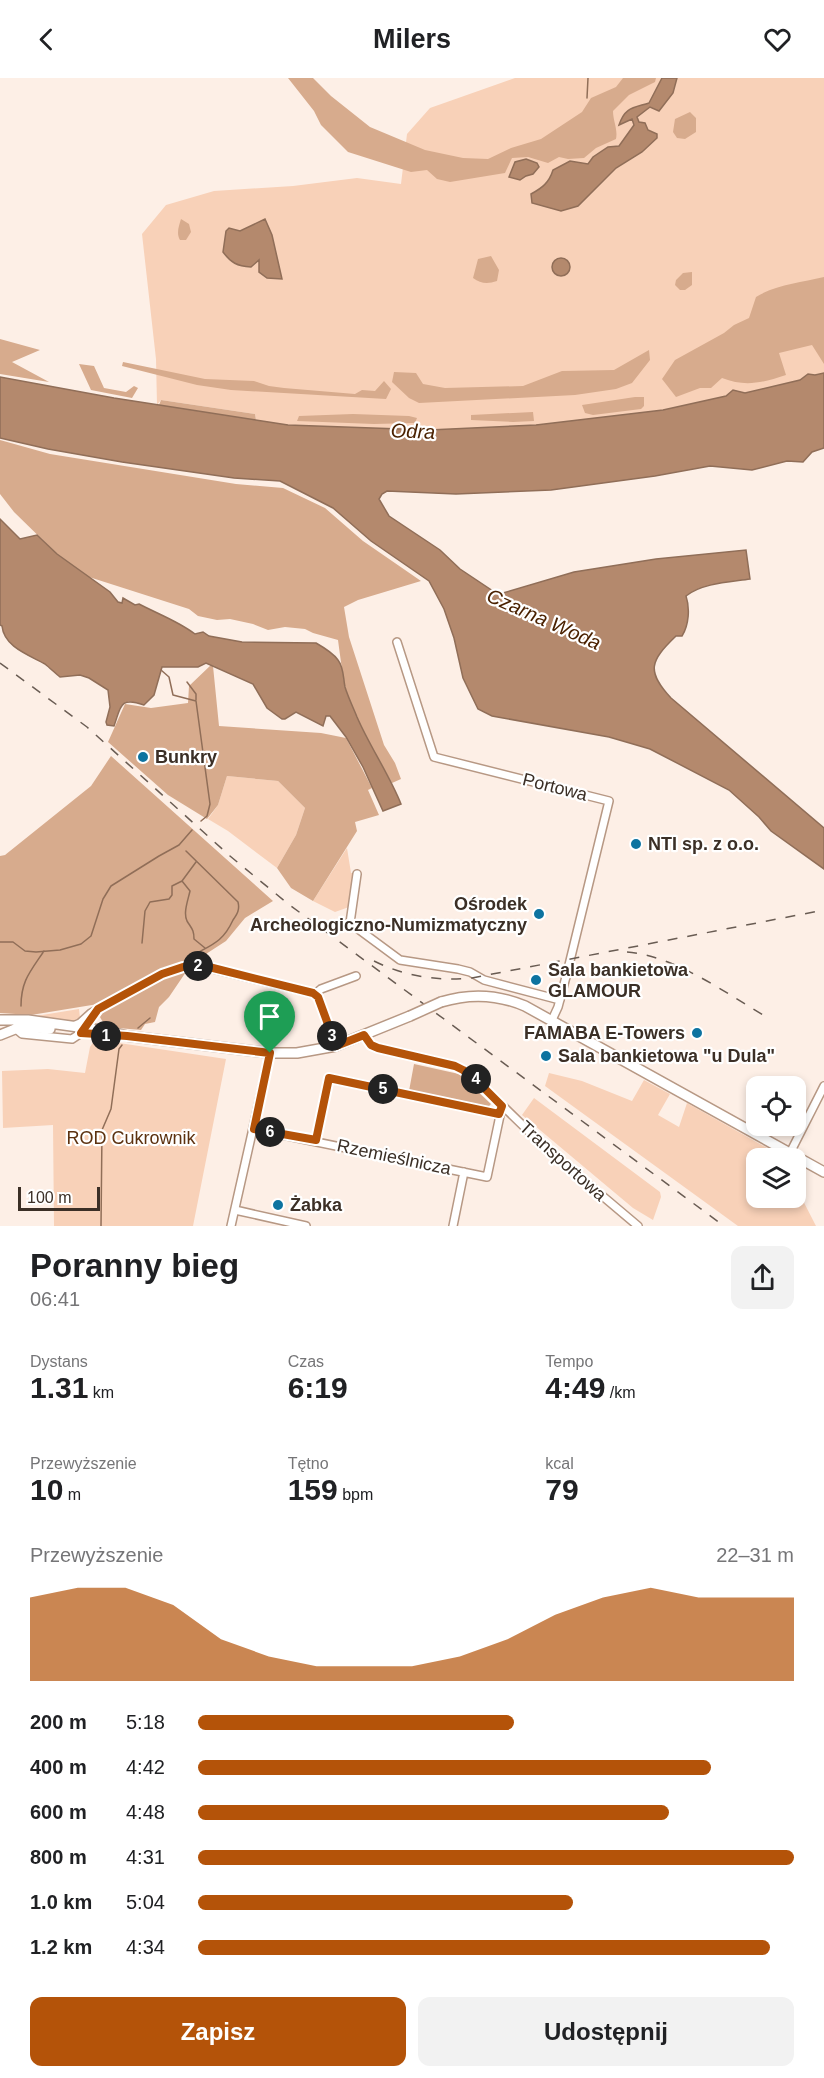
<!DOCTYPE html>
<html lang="pl">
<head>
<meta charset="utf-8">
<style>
	:root { --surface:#fff; --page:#f2f2f2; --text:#202124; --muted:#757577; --accent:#b45309 }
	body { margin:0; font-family:Arial,sans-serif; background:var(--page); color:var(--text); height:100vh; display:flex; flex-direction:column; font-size:22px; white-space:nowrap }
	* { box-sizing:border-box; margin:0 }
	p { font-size:20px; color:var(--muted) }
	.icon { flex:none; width:33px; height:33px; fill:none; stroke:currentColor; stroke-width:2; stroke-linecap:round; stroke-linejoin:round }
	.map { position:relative; height:1148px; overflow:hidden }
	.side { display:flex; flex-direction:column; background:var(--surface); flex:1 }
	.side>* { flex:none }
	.fabs { position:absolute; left:746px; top:998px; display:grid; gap:12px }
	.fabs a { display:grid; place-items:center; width:60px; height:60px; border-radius:12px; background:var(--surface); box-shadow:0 3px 9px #0003; font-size:30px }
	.scale { position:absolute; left:18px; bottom:15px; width:82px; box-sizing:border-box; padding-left:6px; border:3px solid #3b2f26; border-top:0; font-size:16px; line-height:21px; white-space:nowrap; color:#3b2f26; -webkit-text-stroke:4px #fff; paint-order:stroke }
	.pin { position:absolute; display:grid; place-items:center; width:51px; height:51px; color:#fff; margin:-62px -26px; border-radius:50% 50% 50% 0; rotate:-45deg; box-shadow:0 0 6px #0007 }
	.pin .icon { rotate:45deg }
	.km { position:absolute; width:30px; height:30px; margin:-15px; border-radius:50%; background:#222; color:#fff; font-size:16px; line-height:30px; text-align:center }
	.round { display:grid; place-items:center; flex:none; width:63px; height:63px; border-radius:12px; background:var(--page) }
	.head { display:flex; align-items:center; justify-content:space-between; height:102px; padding:0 30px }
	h1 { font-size:33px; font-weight:800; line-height:45px }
	.figures { display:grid; grid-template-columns:repeat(3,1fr); gap:9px; height:102px; padding:6px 30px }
	.figures div { display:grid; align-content:center }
	.figures b { font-size:30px; font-weight:800 }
	.figures small { font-size:16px; font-weight:400 }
	.figures p { font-size:16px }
	.chart { height:168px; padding:12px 30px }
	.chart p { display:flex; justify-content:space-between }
	.chart svg { width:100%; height:108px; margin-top:6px; fill:var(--accent); opacity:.7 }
	.primary-button { display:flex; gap:12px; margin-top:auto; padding:12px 30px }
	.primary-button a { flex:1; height:69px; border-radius:12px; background:var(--accent); color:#fff; font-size:24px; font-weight:800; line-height:69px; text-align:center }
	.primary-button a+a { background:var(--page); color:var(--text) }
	ul { padding:0 30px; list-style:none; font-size:20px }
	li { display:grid; grid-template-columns:96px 72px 1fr; align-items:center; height:45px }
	li i { height:15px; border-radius:8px; background:var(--accent) }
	header { display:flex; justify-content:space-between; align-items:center; height:78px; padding:0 30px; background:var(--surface); font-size:27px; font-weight:800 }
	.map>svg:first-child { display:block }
	.green { fill:#f8d1b8 }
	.forest { fill:#d7ab8d }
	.water { fill:#b4896d; stroke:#906e58; stroke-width:1.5 }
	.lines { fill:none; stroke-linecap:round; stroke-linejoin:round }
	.stream { stroke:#906e58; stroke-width:1.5 }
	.minor-casing { stroke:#b79884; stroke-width:10 }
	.major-casing { stroke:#b79884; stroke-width:12 }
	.minor { stroke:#fff; stroke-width:7 }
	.major { stroke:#fff; stroke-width:9 }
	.rail { stroke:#695c53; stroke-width:1.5; stroke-dasharray:10 10; stroke-linecap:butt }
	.major-bridge-casing { stroke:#b79884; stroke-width:12; stroke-linecap:butt }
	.major-bridge { stroke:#fff; stroke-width:9 }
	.route-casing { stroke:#fff; stroke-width:12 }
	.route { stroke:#b45309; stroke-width:8 }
	.poi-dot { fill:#0d73a0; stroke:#fff; stroke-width:2 }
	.labels { text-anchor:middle; stroke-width:4.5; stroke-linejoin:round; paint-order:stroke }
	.poi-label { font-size:18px; font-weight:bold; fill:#3b2f26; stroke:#fff; text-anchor:start }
	.street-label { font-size:18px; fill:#3b2f26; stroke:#fff }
	.park-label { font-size:18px; fill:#5c310f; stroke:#fff }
	.water-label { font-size:20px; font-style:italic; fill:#4a2100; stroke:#fff }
</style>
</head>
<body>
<header><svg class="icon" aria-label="back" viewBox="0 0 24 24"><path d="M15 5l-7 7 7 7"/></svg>Milers<svg class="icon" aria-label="heart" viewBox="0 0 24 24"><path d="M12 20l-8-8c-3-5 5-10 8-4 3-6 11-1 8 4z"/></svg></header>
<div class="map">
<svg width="824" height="1148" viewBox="0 0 824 1148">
	<rect width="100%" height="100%" fill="#fdefe6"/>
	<path class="green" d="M515,0h309v295l-9,2 -7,-1 -8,6 -55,13 -12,-3 -7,6 -63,14 -127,15 -107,5 -141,-5 -32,-5 -1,-6 -94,-14 -4,5 -1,-46 -14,-125 24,-29 48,-14 79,-5 64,-8 44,6 6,-50 23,-26z
		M227,698l51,5 27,27 -9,27 -19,33 -49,-37 -20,-12 10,-14z
		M347,770l4,25h2l-4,34 -14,5 -22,-11z
		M79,931l1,9 -8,3 -36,-5z
		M94,963l25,2 107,16 -33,167h-139l-1,-101 -50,3 -1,-57 46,-2 37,4 5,-26z
		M549,995l33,8 50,20 12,-21 26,14 -12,21 21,12 8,-24 98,55h-29v39h39v-12l21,41h-78l-193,-140z
		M534,1020l126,94 1,5 -8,23 -20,-12 -111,-93z"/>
	<path class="forest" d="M288,0h25l18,18 39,31 55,23 38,8 25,1 23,-11 30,-9 41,-27 9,-14 25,-11 7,-9h33l-1,4 -26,13 -16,16c0,10 5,18 3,28l-20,9 -12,10 -16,1 -9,-2 -11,6 -20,-6 -16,1 -7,15 -55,9 -13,-3 -10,-9 -16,2 -63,-20 -27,-27 -7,-14z
		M690,34l6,6v14l-11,7 -8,-1 -4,-6 2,-13z
		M181,141l8,5 2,8 -5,8h-6c-4,-7 -1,-14 1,-21z
		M491,178l8,14 -2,11c-9,3 -16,3 -24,-3l5,-19z
		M692,194v13l-7,5h-5l-5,-5 1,-5 7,-7z
		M824,199v87l-12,-19 -33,8 7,22c-24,8 -41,12 -64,3l-11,10h-11l-24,9 -14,-18 13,-19 49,-27 10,-8 15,-7 7,-21c21,-13 44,-14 68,-20z
		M0,261l40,11 -28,12 37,20 -49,-8z
		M649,272l1,10 -18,23 -16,6 -41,6 -156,8 -10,-5 -17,-16 2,-10 22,1 7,11 22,4 78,-2 39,-15 52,-1z
		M123,284l82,17 49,2 15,5 15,2 71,6 7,-4 13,1 9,-10 7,8 -5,10 -155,-9 -34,-5 -75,-19z
		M79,286l15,2 10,22 22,4 8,-6 4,2 -6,10 -41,-8z
		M635,319h9v9l-3,3 -48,6 -8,-2 -3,-8z
		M161,322l94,14 1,6 -97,-15z
		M533,334l1,9 -21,1 -42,-2v-5z
		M353,336l56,2 8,2 -2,5 -41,1 -77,-3 2,-5z
		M0,362l50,14 186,30 47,4 42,20 38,33 58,40 -63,19 -14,7 5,30 35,108 11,18 6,16 -9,4c-17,-31 -38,-62 -47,-97 -3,-15 -5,-31 -7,-46l-25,-7 -8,-4 -20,-2 -17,3 -15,-6 -23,-5 -13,1 -19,-4 -9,-7 -100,-32 -32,-23 -43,-42 -14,-18z
		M211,587l2,1 6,60 102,7 25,5 26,50 -4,2 11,25 -24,7 2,9 -44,70 -22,-13 -14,-20 19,-33 9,-27 -27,-27 -51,-5 -9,29 -11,14 -39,-24 -60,-53 17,-38 26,4 37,-5 1,-17z
		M111,678l162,145 -28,17 -19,23 -34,22 -23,34 -10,10 -4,15 -10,2 -4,6c-13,-2 -36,0 -41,-13l4,-6 -6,-7 -67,11 -31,-2v-157l5,-1 86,-69z
		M414,986l45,10 32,30 -3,3 -79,-16z"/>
	<path class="water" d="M662,0h15l-4,15 -14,18 -9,-4 -13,10 2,5 6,1 3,7 9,4v4l-15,14 -26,16 -38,38 -17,5 -29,-8 -1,-9c11,-6 18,-11 22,-24l17,-9 18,3 5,-7 15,-10 11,-1 15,-21 -2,-6 -13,6c6,-18 14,-17 30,-22z
		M526,81l11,4 2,4 -6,7 -7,2 -6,4 -11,-3 6,-15z
		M265,141l7,16 10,44 -15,-1 -8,-6v-12l-8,7c-14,-1 -20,-4 -28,-15l3,-21 3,-3 11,3z
		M552 189a9 9 0 1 1 18 0a9 9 0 1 1-18 0Z
		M824,295v75l-12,4 -9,10 -16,-1 -35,9 -42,-4 -55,10 -104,14 -95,4 -69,-3 -5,3 -3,5 10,17 51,34 20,19 36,24h7l71,-21 82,-13 90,-9 4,29c-20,3 -48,4 -64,17 4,12 3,29 -4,40h-6c-26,25 -30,35 -5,62l153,130v41l-53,-38 -12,-14 -30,-27 -79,-41 -41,-12 -117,-21 -14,-7 -15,-31 -9,-40 -10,-29 -15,-28 -58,-40 -38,-33 -53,-27 -46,-3 -112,-16 -74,-13 -48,-11v-61l114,21 174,27 141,5 107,-5 127,-15 63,-14 7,-6 12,3 55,-13 8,-6 7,1z
		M0,441l20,20 17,-4 20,19 53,38 8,10 4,1 1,-5 12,7 4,-1c19,10 39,17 56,30l8,-2 6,4 33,6 74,1c7,4 17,10 22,17 6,8 5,17 7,27 3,10 8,20 12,30 13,30 32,57 44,87l-18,7 -20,-44 -17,-30 -16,-21h-4l-3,10 -27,-14 -11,7h-3l-15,-11 -14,-24 -47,-21 -8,4h-36l-8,28 -10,10c-25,-9 -23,2 -30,21l-7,-1 -1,-3 4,-15 -2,-17 -19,-12 -9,-3 -20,2c-5,-4 -10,-9 -15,-13 -16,-9 -41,-17 -43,-38l-2,-1z"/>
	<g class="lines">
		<path class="stream" d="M587,20l1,-20
			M161,592l8,7 4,18 23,6 14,103 -3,12 -6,5
			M187,604l9,12v6
			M186,773l52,51c2,8 -1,12 -5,18 -11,24 -23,25 -43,37l-1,5
			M196,784l-14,19 8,10c-2,9 -7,22 -3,30 5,8 7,9 7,18l11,9
			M0,864h13l12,9 11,1 24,-2 21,-6 10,-8 12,-37 8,-13 48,-30 20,-11 13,-15
			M142,865l3,-32 5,-9 19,-3 3,-4v-9l10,-5
			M21,928c0,-25 9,-34 23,-55
			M138,950l12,-10
			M101,1148l1,-96 9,-21 8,-60 3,-4"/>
		<defs>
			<path id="minor" d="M397,564l37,115 175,44 -42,172 -9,34 -6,13
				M357,796l-7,49 50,37 58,9 12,3 14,8 76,20
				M315,916l6,-5 35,-13
				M73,948l7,-3 11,-10 71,-40 21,-6 18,-1 114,28 3,3 18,49
				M15,950l7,6 50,5 9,-6 14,-21
				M365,957l6,10 7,3 77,18 16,9 77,75 90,76
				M253,1051l234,48 15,-71
				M316,1062l13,-62 170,36
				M790,1075l34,-67
				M235,1132l71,16
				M231,1148l39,-173
				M453,1148l11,-54"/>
			<path id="major" d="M441,924c29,-9 56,-8 84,4l299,166
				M0,942h28l79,11 20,5 143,17h27l39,-7 74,-30
				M0,957l20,-8 30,2"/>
		</defs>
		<use href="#minor" class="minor-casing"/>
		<use href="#major" class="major-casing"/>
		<use href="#minor" class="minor"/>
		<use href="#major" class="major"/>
		<path class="rail" d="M0,585l87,64 143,129 57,47 437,323
			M627,874c50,4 101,43 143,67
			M374,883c32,16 64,20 98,17l352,-68"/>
		<defs>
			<path id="major-bridge" d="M410,938l31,-14"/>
		</defs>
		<use href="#major-bridge" class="major-bridge-casing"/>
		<use href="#major-bridge" class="major-bridge"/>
	</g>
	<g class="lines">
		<defs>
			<path id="route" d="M183,889h26l104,26 5,4 18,49 28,-11 7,10 7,3 77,18 8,4 8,5 31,31 -3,8 -170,-36 -13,62 -62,-11 16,-76 -143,-17 -46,-3 17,-24 64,-35z"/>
		</defs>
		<use href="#route" class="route-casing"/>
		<use href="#route" class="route"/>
	</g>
	<g class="poi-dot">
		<circle cx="143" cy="679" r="6"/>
		<circle cx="636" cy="766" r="6"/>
		<circle cx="539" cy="836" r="6"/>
		<circle cx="536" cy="902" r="6"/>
		<circle cx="697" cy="955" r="6"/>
		<circle cx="546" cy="978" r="6"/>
		<circle cx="278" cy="1127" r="6"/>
	</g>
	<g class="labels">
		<g class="poi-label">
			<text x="155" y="685">Bunkry</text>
			<text x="648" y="772">NTI sp. z o.o.</text>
			<text x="527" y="832" text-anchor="end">Ośrodek<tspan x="527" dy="21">Archeologiczno-Numizmatyczny</tspan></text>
			<text x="548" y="898">Sala bankietowa<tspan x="548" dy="21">GLAMOUR</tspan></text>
			<text x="685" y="961" text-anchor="end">FAMABA E-Towers</text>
			<text x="558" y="984">Sala bankietowa "u Dula"</text>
			<text x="290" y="1133">Żabka</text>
		</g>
		<g class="street-label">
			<text transform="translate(555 709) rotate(14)" y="6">Portowa</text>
			<text transform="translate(394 1079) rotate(12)" y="6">Rzemieślnicza</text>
			<text transform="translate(563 1083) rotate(42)" y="6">Transportowa</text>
		</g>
		<g class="park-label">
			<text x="131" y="1066">ROD Cukrownik</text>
		</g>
		<g class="water-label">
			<text transform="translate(413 353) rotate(2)" y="7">Odra</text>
			<text transform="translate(544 541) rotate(24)" y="7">Czarna Woda</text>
		</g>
	</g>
</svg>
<div class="fabs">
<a><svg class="icon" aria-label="locate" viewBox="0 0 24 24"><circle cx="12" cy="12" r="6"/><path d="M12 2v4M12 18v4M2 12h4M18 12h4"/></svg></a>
<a><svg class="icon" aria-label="layers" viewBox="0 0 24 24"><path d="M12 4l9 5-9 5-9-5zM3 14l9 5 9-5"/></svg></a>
</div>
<div class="scale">100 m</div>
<div class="pin" style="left:270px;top:975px;background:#1e9e55"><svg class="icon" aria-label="arrive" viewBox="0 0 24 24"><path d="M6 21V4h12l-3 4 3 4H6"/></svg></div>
<b class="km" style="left:106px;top:958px">1</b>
<b class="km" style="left:198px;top:888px">2</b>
<b class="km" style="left:332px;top:958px">3</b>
<b class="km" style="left:476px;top:1001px">4</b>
<b class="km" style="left:383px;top:1011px">5</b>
<b class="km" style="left:270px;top:1054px">6</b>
</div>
<section class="side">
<div class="head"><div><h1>Poranny bieg</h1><p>06:41</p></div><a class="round"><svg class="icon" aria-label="share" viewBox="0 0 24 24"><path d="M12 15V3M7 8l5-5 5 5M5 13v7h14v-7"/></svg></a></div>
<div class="figures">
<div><p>Dystans</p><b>1.31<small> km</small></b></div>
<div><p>Czas</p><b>6:19</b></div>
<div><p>Tempo</p><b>4:49<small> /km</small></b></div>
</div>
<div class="figures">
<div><p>Przewyższenie</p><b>10<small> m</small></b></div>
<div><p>Tętno</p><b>159<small> bpm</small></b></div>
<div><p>kcal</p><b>79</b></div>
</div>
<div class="chart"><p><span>Przewyższenie</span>22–31 m</p>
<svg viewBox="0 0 160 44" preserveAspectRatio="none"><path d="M0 44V10L10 6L20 6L30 13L40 27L50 34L60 38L70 38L80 38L90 34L100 27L110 17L120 10L130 6L140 10L150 10L160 10V44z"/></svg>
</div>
<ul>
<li><b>200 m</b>5:18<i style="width:53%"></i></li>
<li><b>400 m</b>4:42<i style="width:86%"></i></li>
<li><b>600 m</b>4:48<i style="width:79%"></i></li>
<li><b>800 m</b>4:31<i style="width:100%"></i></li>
<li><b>1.0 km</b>5:04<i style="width:63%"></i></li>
<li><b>1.2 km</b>4:34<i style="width:96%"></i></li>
</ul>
<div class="primary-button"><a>Zapisz</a><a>Udostępnij</a></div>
</section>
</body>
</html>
